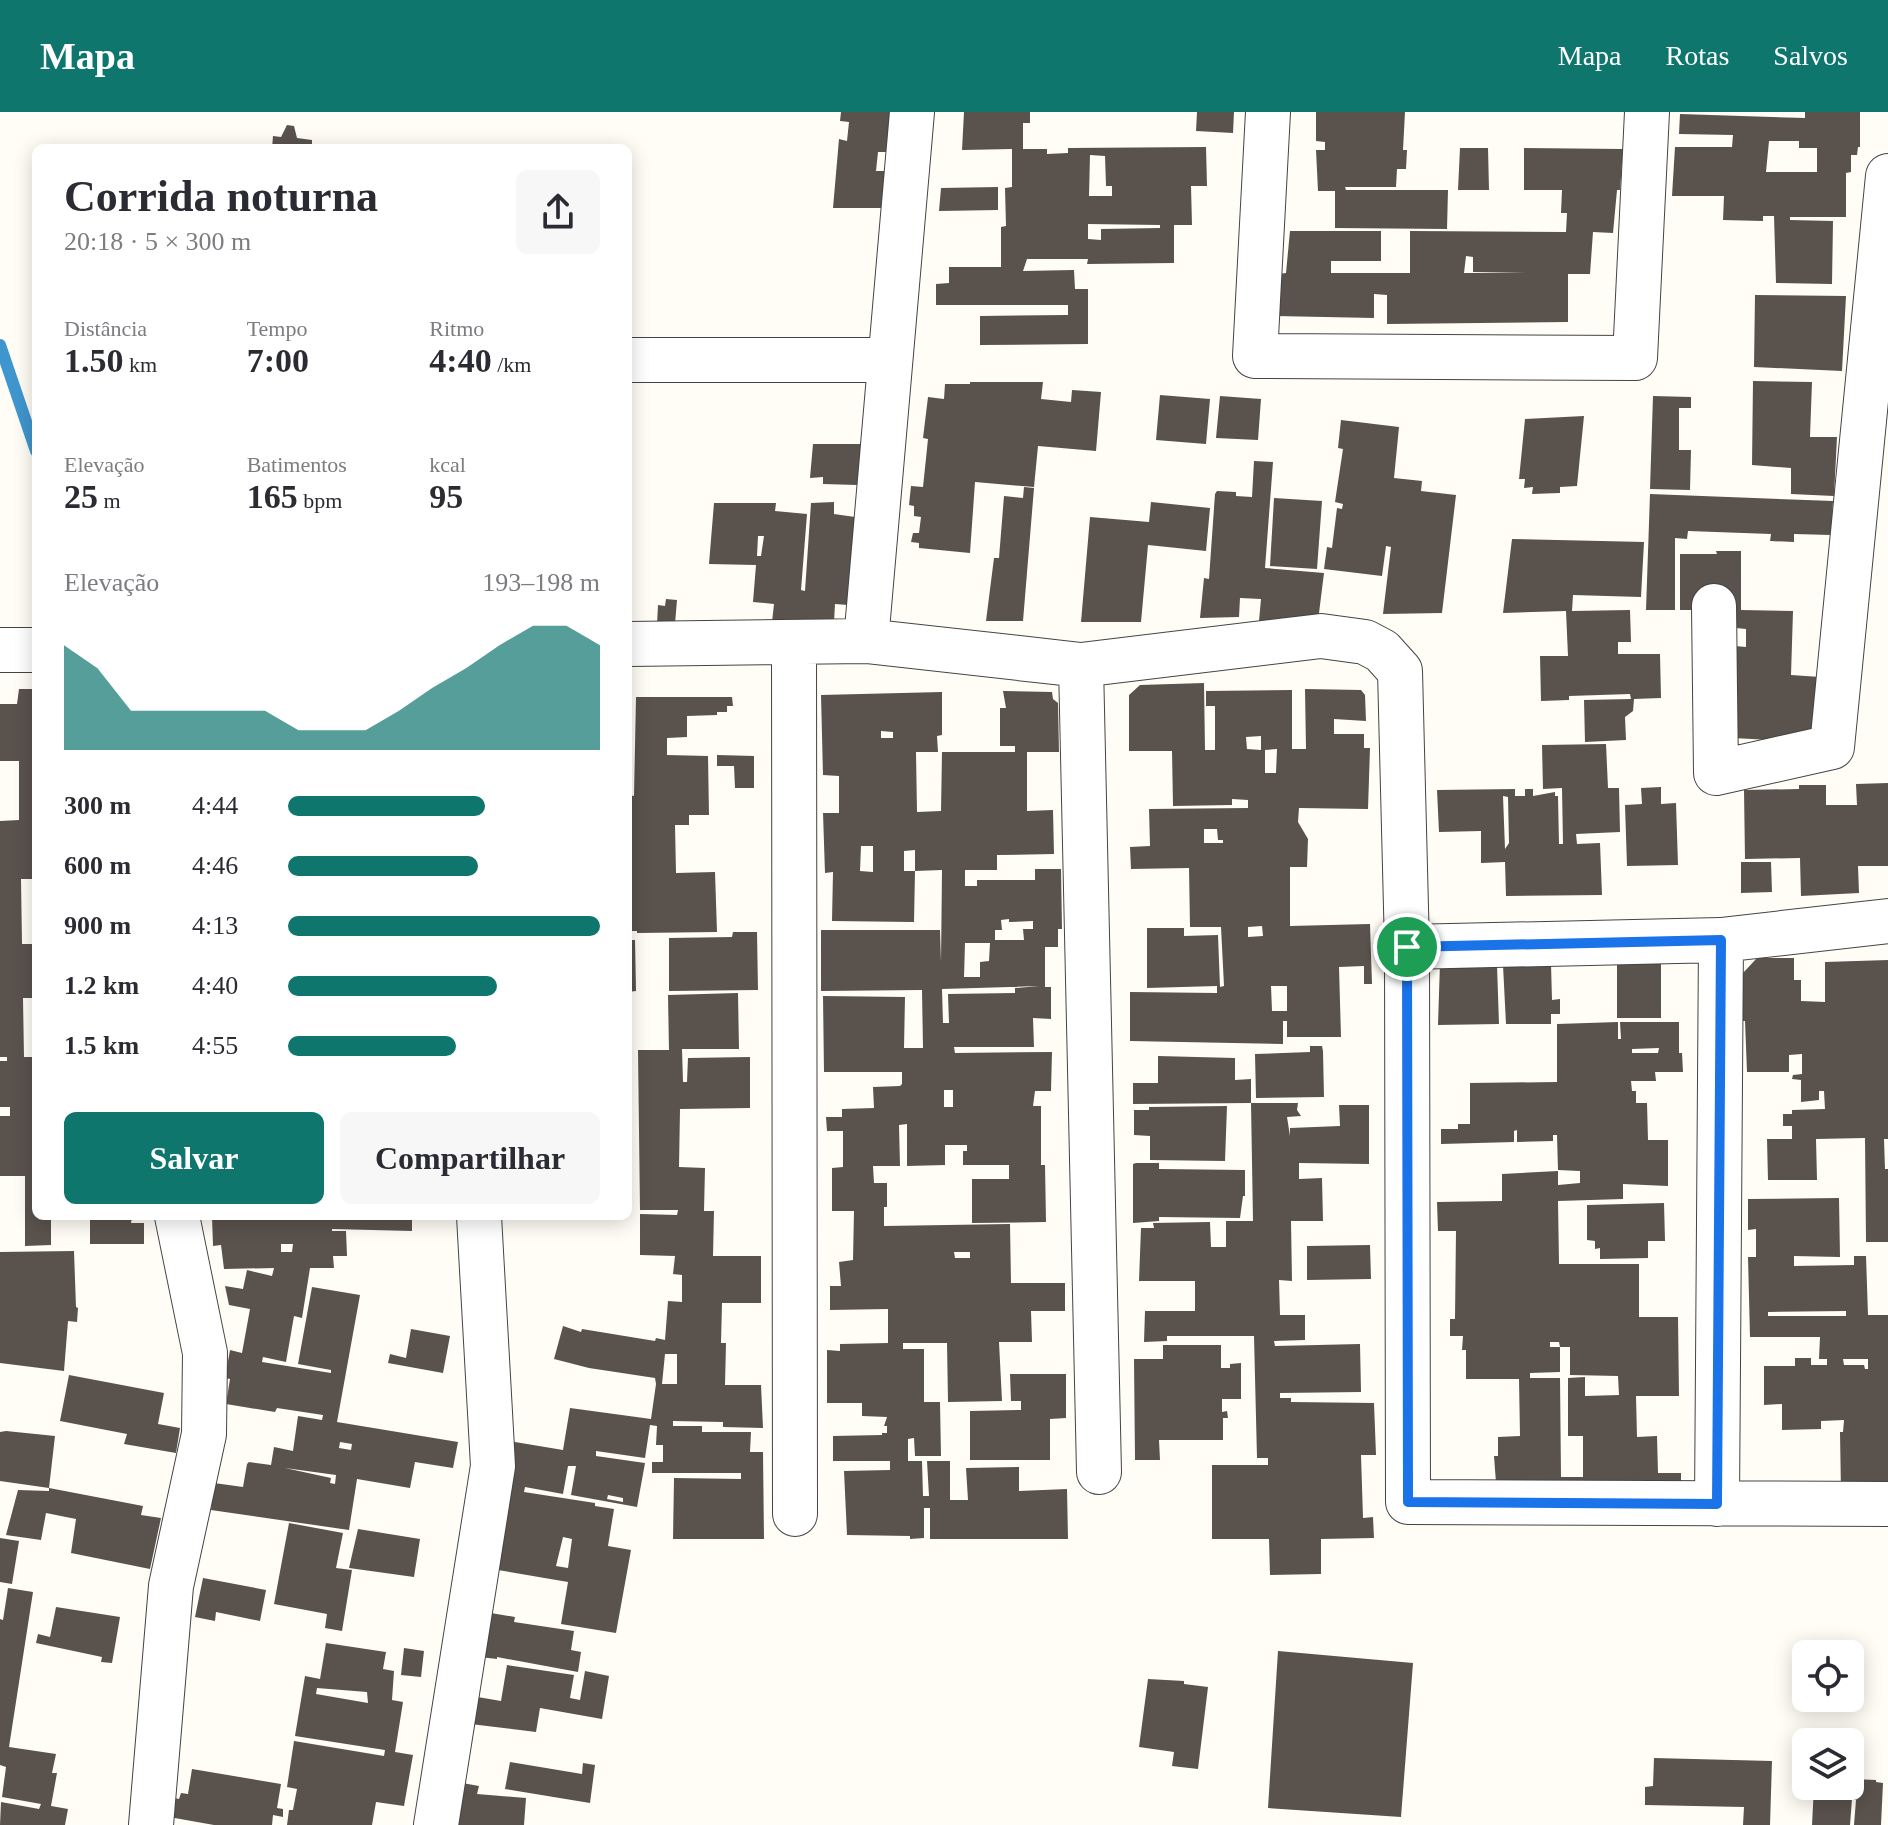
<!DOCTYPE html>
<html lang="pt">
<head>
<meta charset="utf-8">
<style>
	:root { --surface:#fff; --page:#f7f7f7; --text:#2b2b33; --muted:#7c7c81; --accent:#0f766e }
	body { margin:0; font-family:"Times New Roman",serif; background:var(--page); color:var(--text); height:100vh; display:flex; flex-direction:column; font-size:30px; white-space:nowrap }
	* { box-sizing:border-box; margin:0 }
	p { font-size:26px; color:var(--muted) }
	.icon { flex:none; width:44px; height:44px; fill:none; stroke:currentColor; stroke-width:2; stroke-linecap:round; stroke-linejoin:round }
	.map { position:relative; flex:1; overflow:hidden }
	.panel { position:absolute; left:32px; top:32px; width:600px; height:1076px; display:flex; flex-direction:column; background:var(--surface); border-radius:12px; box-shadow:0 4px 20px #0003 }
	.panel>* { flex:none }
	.controls { position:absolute; left:1792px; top:1528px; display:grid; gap:16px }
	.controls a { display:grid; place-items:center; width:72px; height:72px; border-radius:12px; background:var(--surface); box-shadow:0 4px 20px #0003; font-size:40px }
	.pin { position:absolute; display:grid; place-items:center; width:68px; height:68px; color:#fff; margin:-34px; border:4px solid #fff; border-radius:50%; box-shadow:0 2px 8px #0007 }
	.round { display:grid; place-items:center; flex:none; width:84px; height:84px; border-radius:12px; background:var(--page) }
	.summary { display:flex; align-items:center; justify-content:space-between; height:136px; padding:0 32px }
	h1 { font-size:44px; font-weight:700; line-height:60px }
	.metrics { display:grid; grid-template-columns:repeat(3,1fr); gap:12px; height:136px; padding:8px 32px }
	.metrics div { display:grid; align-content:center }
	.metrics b { font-size:34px; font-weight:700 }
	.metrics small { font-size:22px; font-weight:400 }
	.metrics p { font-size:22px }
	.chart { height:224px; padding:16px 32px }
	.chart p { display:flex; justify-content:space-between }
	.chart svg { width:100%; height:144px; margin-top:8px; fill:var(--accent); opacity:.7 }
	.button { display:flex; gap:16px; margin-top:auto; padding:16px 32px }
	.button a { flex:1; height:92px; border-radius:12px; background:var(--accent); color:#fff; font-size:32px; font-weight:700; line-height:92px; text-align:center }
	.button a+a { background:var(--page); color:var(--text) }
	ul { padding:0 32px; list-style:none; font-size:26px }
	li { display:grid; grid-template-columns:128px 96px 1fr; align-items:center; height:60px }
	li i { height:20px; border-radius:10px; background:var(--accent) }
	header { display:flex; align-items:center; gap:48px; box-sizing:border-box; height:112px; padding:0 40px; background:var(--accent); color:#fff }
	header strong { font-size:38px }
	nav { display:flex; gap:44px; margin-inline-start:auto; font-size:28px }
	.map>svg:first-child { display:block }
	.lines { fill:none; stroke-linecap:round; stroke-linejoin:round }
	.stream { stroke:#3f96cf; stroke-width:12 }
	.building { fill:#5a524d; fill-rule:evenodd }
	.minor-casing { stroke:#444; stroke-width:46 }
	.minor { stroke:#fff; stroke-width:44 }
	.route-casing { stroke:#fff; stroke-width:16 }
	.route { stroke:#1a73e8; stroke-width:10 }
</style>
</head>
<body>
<header>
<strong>Mapa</strong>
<nav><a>Mapa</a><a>Rotas</a><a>Salvos</a></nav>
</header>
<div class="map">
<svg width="1888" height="1713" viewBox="0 0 1888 1713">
	<rect width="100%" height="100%" fill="#fffdf5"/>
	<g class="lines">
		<path class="stream" d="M0,233l36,106"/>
	</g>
	<path class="building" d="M841,0h49l-4,40h-8l-2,19h9l-4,37h-48l6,-69 8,2 2,-19 -9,-1z
		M964,0h66v11h-7v26h24v5l21,-1v-5l138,-1 1,39h-16l1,39h-18v38l-87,1 1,-5h-61l-4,12 51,-1 1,19h13v55l-108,1v-29l88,-1v-10h-132v-21l13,-1v-16h52v-40l5,-1 -1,-38 7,-1v-38l-50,1zM1090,43l15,1 1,30h6v10h-23zM1088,112l72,1v3l-59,1v11l-13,-1z
		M1197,0h37l-1,21 -37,-2z
		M1316,0h89l-2,38h4l-1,19h-9l-1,18h-51l1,3h102l-1,39 -112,-1v-37h-17l-2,-41h9v-8l-9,-1z
		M1805,0h55v35h-2l-1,8h-6v17l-5,1v44h-56v3l43,1 -1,63 -56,-1 -2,-67h-11v5l-40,-1 1,-24h-52l3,-49h57l1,-12 -54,-1 1,-20 125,4zM1769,29h30v7h18v24h-51z
		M287,13l7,1 3,12 15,2v8h-40l1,-12 8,1z
		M1460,36h28l1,42h-31z
		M1524,36l99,1 -3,41h-3l-4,43 -20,-1 -3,42h-22v48l-181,2v-29l-13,-1v24l-99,-2 3,-42 8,-1 4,-42h91v30h-50v12h79v-42l156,1 1,-19h-6l1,-23h-38zM1466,144l7,1v15l56,1h-65z
		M998,75v23l-59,1 2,-23z
		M1755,183l91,1 -4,75 -88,-4z
		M1753,269l59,1 -2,55h27l-3,59 -43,-2v-26l-39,-3z
		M970,270h73l-2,17 30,3 1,-12 29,2 -5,59 -58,-5 -4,41 -59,-5 -5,71 -51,-5v-5l-8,-1 2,-9h6l2,-16 -7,-1v-10l-5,-1 2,-19 12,1 5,-48 -5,-1 5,-41 16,2 1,-15h25z
		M1160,283l50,4 -4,45 -50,-4z
		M1220,284l41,3 -3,41 -42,-2z
		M1653,284l38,1v11h-12v42h12l-1,40 -40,-1z
		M1584,304l-7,70 -17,1v6l-28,1 1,-7 -9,1 1,-9h-6l6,-60z
		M1341,308l58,7 -5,51 28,3 -1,10 35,4 -14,118 -59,1 8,-67 -5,-1 -4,30 -58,-7 3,-22 5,1 5,-40 5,1 1,-5 -8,-2 8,-53 -5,-1z
		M813,332h48l-4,41 -34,-1v-7l-13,1z
		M1254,349l19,1 -8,106 59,5 -6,48h-59l2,-22 -21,-1 -1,19 -39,1 4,-40 5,1 6,-85 2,-3 19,1v4l16,1z
		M1024,375l10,1 -11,133h-37l8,-63h5l5,-62 19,2z
		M1650,382l183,7 -2,34 -37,-1v8l-24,-1 1,-7 -83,-3 -1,8 -12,-1v72h-29z
		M1274,386l48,3 -5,68 -47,-3z
		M834,390v12l21,3 -7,88 -13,-1 -1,18h-62l2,-18 -21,-2 3,-37 -47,-1 5,-61h62l-1,8 32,3 -6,76 4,1 6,-88zM758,424h6l-3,20h-4z
		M1151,390l59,6 -4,43 -58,-6 -7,77h-60l9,-105 59,5z
		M1512,427l132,3 -3,55 -68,-2 -1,16 58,-1 1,32h-13v12h42l1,44 -27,1 -1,12 -8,6 1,23 -41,2 -1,-42 47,-1 -1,-5 -61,2v4l-28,1 -1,-45h28l-2,-45 -63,2z
		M1716,439h25v59l52,1 -2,64 29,2 -10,65 -77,-4 2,-92 11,1v-18l-10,-1v-18h-56v-56h37z
		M666,487l11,1 -2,24h-18l1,-19 7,1z
		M1204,571l1,67h10v-44h-9v-15l86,-1v59h14l-1,-60 56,1 4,5 1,26 -32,-2v15h30v14h6l-2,61 -69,-1 -1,14 10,17 -1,28h-17v59l80,-2 2,60h-8v-18l-25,1 2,70h-54v-16h-4v23l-153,-3v-49l87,1v-7l-70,2v-60h37v8l34,-1 2,52 4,-1 -3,-59h-31l-1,-59 -58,1 -1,-22 20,-1 -1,-37 99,-1v-8l-16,-1v6l-59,1 -1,-55h-43v-56l11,-10zM1261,624v14l-14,-1 -1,-12zM1277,637l-1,24h-11v-23zM1204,717h13l1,11h5v3h-19zM1262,814l1,10 -15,1v-10zM1271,874h16v25h-15z
		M19,577h17v190h-15l1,65h14v106h-3l-1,-52h-9l1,59h12v159h15v29l-26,1v-70h-25v-60h10v-9h-10v-46h7v-4h-7v-236l19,-1v-59h-19v-57h17z
		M1003,579l49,1 1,7 5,4 1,49h-32v59l26,-1 1,44 -57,1v15h-32v16h12v-6h58v-11h26l1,60h-4v18h-13v40h6v32l-18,-1 1,29h-80l1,6 97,-1 -1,39h-16l-2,15h8v59h4l1,57 -74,1v-44h37v-14h-46v-14h4v-6h-22v20l-38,1v-42l-8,1 1,41h-27l1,17h13v24h-3v19l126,-2 1,59h54v28h-34l1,31h-33l3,59 -54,1 -1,-59h-44v6h21v53h16l1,54h-26l-1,-18 -6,1v22h14l1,35h6l-2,-35h23v39h18l-2,-32 53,-1v24l48,-2 1,50h-138v-31h-6v30l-14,1v-3l-63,-1 -3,-64 46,-1v-9h-57v-25l49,-1v-2h5v-7h-3l3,-9 -25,-1v-13h-35v-53l13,1v-7l48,-1v-34l-58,1v-24h11l-2,-24 14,-2 1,-49h-22v-43l11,-1v-36h-16l-1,-14h16v-8l32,-1 -1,-21 27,-1 2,-2v-12h-78l-1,-76 82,1 -1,51h19l-1,-58 -101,1v-61h119l1,32 1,-92 -27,1 -1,51 -82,-1 1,-49 -8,1 -2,-60h16v-37l-16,-1 -2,-80 121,-3v43l-5,1 1,16h-22l1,60 24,-1 1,-59h73v-6h-15v-38h6zM881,619l12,1v6h-12zM861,734h12v26l-13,-1zM915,738v21h-11v-20zM1009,807v3l24,-1v8h-10l1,11h-29v-10h7l-1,-10zM965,831h25l-1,18 -9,1v15h-16zM1040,874l-25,2v5l-67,1 1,29h-6l-1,-34zM944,978h9v17h-9zM954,1140h16v6h-15z
		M636,585h96l1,9h-6v6h-10v3l-30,1v21l-20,1v17l41,1 1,59h-20v10h-14l1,48 39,-1 2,60 -80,1v-2h-9v-136l6,1z
		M628,586h3l1,54h-4z
		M1606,632l2,44h11l1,44 -44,2 1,10 23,-1 2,52 -96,1 -1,-34 -24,1v-32l-42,1 -2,-42 78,-1v7h10v-7h8v7l22,-4v4h3l1,48h4l-1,-56 -19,1 -1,-44zM1503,684l5,1 1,46 -4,6z
		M717,643l37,1v32h-19l-1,-22h-17z
		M1888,671v83h-30l1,27 -58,3 -1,-38 -55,1 -1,-69 55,-1v-4h27v20h31l-1,-21z
		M1661,675v17l15,-1 2,62 -51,1 -2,-61 17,-1 -1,-16z
		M1741,750h30l1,30 -31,1z
		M733,820h24l1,58 -89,1v-53l63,-1z
		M628,828h7l1,51 -8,1z
		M1757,846h37v22h7v21l24,1v-40l63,-2v179h-4l1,30h3v73h-22l-1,-104 -49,1 1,41h-49l-1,-41h25v-13h-9v-12h9v-4l33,-1 -1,-18h-5v9l-18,2v-22l-9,-1 1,-4 9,-1v-20l-13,1v17h-42l-2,-51h-3l1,-48z
		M1617,850h44v56h-44z
		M1440,851l57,2 2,59 -61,1z
		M1551,852l1,36 8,-1v15h-9v10h-45l-3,-59z
		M738,881l1,56h-57l1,33h4l1,-24 62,-1v51l-70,1 -1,58 26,1 -1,43h10l-1,45h48v47h-39l-1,40h5l-1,42h36l2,43 -40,-1v-5l-50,-1v5h29v6h49l-1,20h13l1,87h-91l1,-61 67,1v-6h-89v-11h11v-17h-7l1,-19 -7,-1 -5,33 -49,-7v5l49,7 -8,44 -66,-12 5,-29h-8l-5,28 -38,-7 -1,5 71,11v3l19,3 -6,37 23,4 -15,83 -55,-9 7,-42 -76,-13 17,-128 54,9 7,-42 81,11 5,-35 -1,-6 -66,-10 -35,-9 9,-33 18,6 1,-3 73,12 1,-3 9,2 3,-39 14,1v-27l-9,-1 2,-18 -35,-1v-41l37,1 1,-5h-38l-2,-160h31l-1,-55zM665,1242h12v30h-15zM608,1383l15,3v4l-16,-3zM563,1425l9,2 -4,29 -12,-2z
		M1618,910v17h3l-1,-17h59v31h3l1,19h-28l1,9h-25l1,10h4v12h11l1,37h20v46l-45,-2v15l-65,2 1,63h80v53h39l1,79h-43l1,41 20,-1 1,37h23v23h-184l-3,-40h4v-19l22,-1 -1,-57h-53v-29h-4l1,-14h-13v-17h5l1,-88h-18l-1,-29 65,-1v-27l56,-3v14l22,-2v-12l-22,-1 -1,-35h-4v6l-36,1v-12l-3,1v11l-73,2v-15h17v-5h12v-41l87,-1v-58zM1659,936l-1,5h-26v-4zM1550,1230h9l1,5h10v28l48,1 1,19 -34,1v-19l-17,1v58h15v41h-22l-1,-99h-30v-5l30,-1v-25h-10z
		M1310,934h12l1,5 1,46 -68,1 -1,-44 55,-2z
		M1158,944l77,2v22l16,-1v24l-118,1v-21h25z
		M1251,991h47l-1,7 4,6 -14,1 3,19v-8l50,-2 -1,-21h30v59l-70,-1v16l23,-1 1,43h-32l1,60 -13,-1 1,35h25v25l-31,1 1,5 85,-2 1,48 -81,1v5h11v4l83,1 2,52h-15l2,63 10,-1 1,21 -53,1v35l-51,1 -1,-36h-57v-74h56v-7h-11l-3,-122h-87v5l-23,1 1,-31h50v-30h-56l2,-53h13l-1,-5 57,-1 1,25h15v-26h27z
		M1227,994l-2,55 -75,-1v-24l-16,-1v-25h15v-3z
		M1136,1051h23v6l86,1v26h-2l-3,22 -81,-1v4l-26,2v-59z
		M1839,1086l1,59 -46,-1v10l60,-1v-9h12l2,59h20v178h-47l-1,-61h3l1,-12 -23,1v8l-39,1v-26l-18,1v-39h31v-8h16v7h16v-6h-8l1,-22h-70l-2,-80h8v-28l-8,1v-31zM1846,1199v5h-78v-4zM1843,1247h25v10h-3l-1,-4h-20z
		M1664,1091l1,38h-17v17l-48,1v-11l-5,1v-8l-8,-1v-35z
		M212,1104h200v15l-80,-2v2h14l1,25h-14l1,12h-24l-8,50 -8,-2 -8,46 -23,-5 -1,5 69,11v-3l-33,-6 14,-77 48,8 -23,127 121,20 -5,26 -38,-6 -5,26 -53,-9 -8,51 -138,-20 3,-27 29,4 4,-23 2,-2 22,3 3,-18 19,4 5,-35 24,4 1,-5 -46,-7 -2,4 -49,-8 4,-25 -5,-1 5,-28 12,3 8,-44 -21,-4 -4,-19 18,3 4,-19 25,6 2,-8 -50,1 -3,-24 -8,1zM281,1132h12l-1,8h-11zM340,1330l12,2 -1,6 -12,-2zM285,1356l51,7 -1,9 -5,-1 1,-5z
		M90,1106h42l-1,5h13v21h-54z
		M1370,1133l1,34 -64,1v-34z
		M74,1139l2,56 2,1 -1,14 -9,-1 -4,50 -64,-8v-111z
		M411,1217l39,7 -7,37 -55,-10 2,-9 16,4z
		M1163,1233h58v23h9v-4l11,-1v36h-19v13l5,-1 1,7h-5v22h-64l1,20h-25l-1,-101h29z
		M1010,1262h56v44l-16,1v41h-80v-49l51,-1v-9h-10z
		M69,1263l95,18 -6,31 22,4 -4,25 -52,-9 3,-10 -67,-13z
		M6,1319l49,5 -6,52 -49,-7v-49z
		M49,1376l94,18 -2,9 20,3 -11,51 -79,-16 5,-34 -30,-6 -5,27 -35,-5 12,-45 31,1z
		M289,1411l54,10 -7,35 16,2 -10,61 -17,-3 2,-14 -53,-10z
		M358,1417l62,10 -6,38 -65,-9z
		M0,1426l19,3 -7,43 -12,-2z
		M203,1466l63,12 -6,31 -44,-9 -1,9 -20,-4z
		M8,1476l25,4 -24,155 47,7 -4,19h5l-6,33 17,3 -3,16h-65l1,-23 38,7 2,-5 -39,-7 4,-30 -6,-2v-146l3,1z
		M56,1495l64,10 -8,46 -11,-1 1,-5 -66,-14 2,-9 12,3z
		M485,1500l30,5 -1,5 60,9 -3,19 10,2 -3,20 -81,-15v2l-26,-3z
		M326,1531l60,9 -3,17 11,2 -2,29 11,2 -8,50 18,3 -9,51 -28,-4 -4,23h-85l2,-15h4l4,-21 -10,-2 7,-46 90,15 1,-6 -90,-14 10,-60 15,3zM317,1576l50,4 1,11 -52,-9z
		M404,1536l20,3 -3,26 -20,-2z
		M1278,1539l135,12 -12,154 -133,-9z
		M507,1553l67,10 -4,23 10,2 5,-29 24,5 -7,43 -62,-11 -4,24 -74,-9 4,-28 35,6z
		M1148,1567l36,2v3l24,3 -10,82 -26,-3 2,-14 -35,-5z
		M1654,1646l118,3 -2,64h-27l1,-18 -99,-2v-18l8,-1z
		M510,1650l72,12 1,-11 12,2 -5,38 -85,-14z
		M192,1657l89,15 -4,24 6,1v8l-10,-2 -1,10h-58l-45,-8 2,-20 8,2 2,-6 7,1z
		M1853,1667l23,1v2l7,1 -2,42h-27l2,-25 -4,-1 -2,26h-38l2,-39h39z
		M451,1669l28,5 -2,8 49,4 -2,27h-76z"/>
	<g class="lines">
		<defs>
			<path id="minor" d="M1268,0l-13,244 380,2 12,-246
				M628,248h262
				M1714,494l2,167 116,-26 56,-571
				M866,529l46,-529
				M794,530l1,872
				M628,532l238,-3 215,24 240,-29 44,6 17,9 18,20 7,276 1,555 480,2
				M0,538h36
				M1081,553l18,807
				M1407,835l314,-7 167,-19
				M1717,1392l4,-564
				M151,1713l20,-239 33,-152 1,-81 -28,-137
				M436,1713l57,-359 -14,-250"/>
		</defs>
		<use href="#minor" class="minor-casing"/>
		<use href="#minor" class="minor"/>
	</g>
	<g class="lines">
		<defs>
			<path id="route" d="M1721,828l-4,564 -309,-2 -1,-555z"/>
		</defs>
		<use href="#route" class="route-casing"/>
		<use href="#route" class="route"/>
	</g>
</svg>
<div class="controls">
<a><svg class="icon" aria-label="locate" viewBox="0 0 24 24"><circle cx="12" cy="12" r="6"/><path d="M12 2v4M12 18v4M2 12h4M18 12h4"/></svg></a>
<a><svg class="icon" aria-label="layers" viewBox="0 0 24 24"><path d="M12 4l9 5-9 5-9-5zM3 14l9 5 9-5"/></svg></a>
</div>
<div class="pin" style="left:1407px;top:835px;background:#1e9e55"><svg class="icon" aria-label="arrive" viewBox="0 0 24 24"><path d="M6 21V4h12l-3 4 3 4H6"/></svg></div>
<section class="panel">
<div class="summary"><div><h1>Corrida noturna</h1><p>20:18 · 5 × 300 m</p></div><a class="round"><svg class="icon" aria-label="share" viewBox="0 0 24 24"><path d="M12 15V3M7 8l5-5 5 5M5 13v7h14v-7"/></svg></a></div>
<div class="metrics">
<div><p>Distância</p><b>1.50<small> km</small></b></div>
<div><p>Tempo</p><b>7:00</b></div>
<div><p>Ritmo</p><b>4:40<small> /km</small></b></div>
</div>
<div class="metrics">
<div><p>Elevação</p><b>25<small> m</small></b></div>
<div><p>Batimentos</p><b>165<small> bpm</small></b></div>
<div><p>kcal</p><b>95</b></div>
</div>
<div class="chart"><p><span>Elevação</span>193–198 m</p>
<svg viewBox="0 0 160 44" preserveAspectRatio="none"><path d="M0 44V12L10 19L20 32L30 32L40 32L50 32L60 32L70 38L80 38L90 38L100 32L110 25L120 19L130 12L140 6L150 6L160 12V44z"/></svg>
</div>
<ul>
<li><b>300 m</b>4:44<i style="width:63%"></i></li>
<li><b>600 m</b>4:46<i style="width:61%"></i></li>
<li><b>900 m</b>4:13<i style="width:100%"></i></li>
<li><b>1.2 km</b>4:40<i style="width:67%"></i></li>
<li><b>1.5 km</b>4:55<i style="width:54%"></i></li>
</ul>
<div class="button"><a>Salvar</a><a>Compartilhar</a></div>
</section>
</div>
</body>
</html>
